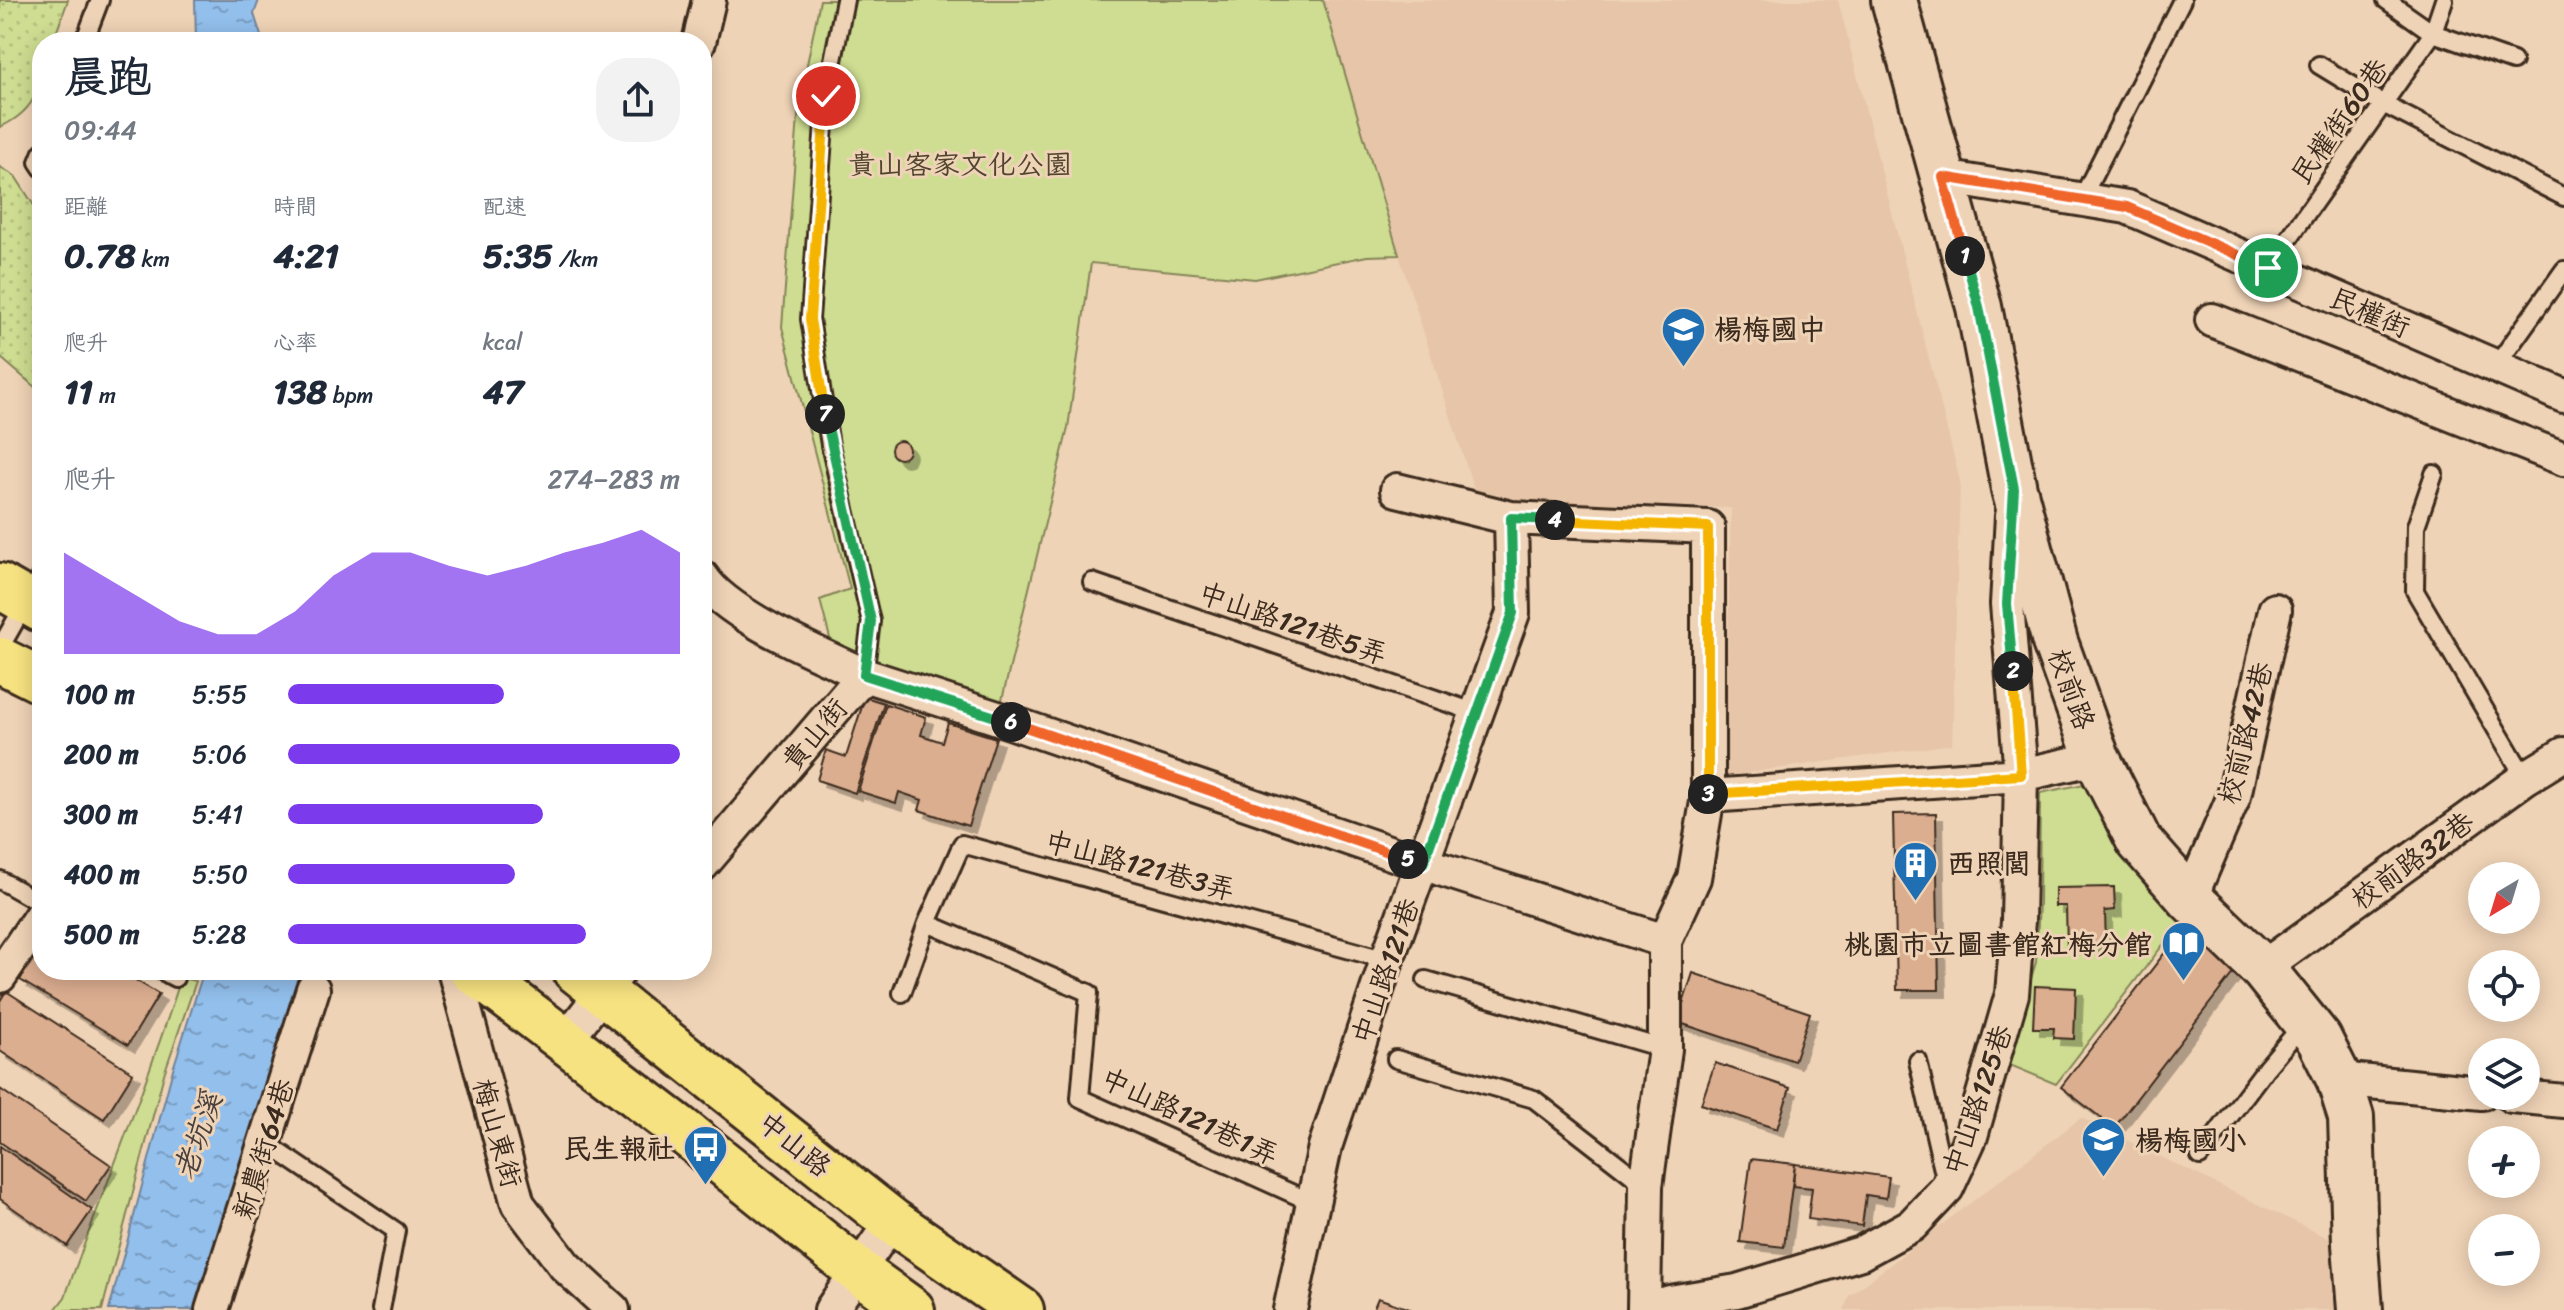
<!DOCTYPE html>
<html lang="zh-TW">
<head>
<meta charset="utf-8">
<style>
	:root { --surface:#fff; --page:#f2f2f3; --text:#1f2937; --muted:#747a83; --accent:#7c3aed }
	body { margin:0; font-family:Sriracha,"LXGW WenKai TC",sans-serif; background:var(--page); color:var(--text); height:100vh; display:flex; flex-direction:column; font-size:30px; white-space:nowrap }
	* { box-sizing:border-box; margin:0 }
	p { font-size:26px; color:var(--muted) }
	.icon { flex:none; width:44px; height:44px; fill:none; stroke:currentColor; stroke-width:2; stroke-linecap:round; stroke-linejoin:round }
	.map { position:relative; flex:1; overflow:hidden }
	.sheet { position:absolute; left:32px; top:32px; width:680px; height:948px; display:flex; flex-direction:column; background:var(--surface); border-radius:32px; box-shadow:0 4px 20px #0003 }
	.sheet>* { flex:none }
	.needle { width:52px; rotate:218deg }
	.fabs { position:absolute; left:2468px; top:862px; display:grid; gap:16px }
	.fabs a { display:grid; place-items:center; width:72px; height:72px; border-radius:50%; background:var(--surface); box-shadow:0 4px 20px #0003; font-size:40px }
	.pin { position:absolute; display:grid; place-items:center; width:68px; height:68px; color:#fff; margin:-34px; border:4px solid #fff; border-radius:50%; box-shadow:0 2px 8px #0007 }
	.km { position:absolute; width:40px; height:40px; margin:-20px; border-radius:50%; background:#222; color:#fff; font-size:22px; line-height:40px; text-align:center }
	.round { display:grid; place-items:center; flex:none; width:84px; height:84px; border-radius:32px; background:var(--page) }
	.overview { display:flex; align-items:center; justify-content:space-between; height:136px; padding:0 32px }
	h1 { font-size:44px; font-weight:700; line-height:60px }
	.metrics { display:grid; grid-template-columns:repeat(3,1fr); gap:12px; height:136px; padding:8px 32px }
	.metrics div { display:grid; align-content:center }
	.metrics b { font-size:34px; font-weight:700 }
	.metrics small { font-size:22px; font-weight:400 }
	.metrics p { font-size:22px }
	.chart { height:224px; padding:16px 32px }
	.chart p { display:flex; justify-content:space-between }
	.chart svg { width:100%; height:144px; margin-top:8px; fill:var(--accent); opacity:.7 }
	ul { padding:0 32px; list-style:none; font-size:26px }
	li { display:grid; grid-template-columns:128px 96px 1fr; align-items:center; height:60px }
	li i { height:20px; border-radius:10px; background:var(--accent) }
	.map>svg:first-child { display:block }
	.built { fill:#e6c5a8 }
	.grass { fill:url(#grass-dots); stroke:#848458; stroke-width:2 }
	.green { fill:#cedd91; stroke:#848458; stroke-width:2 }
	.water { fill:url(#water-ripples); stroke:#6f839a; stroke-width:2 }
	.building { fill:#dcae90; stroke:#3b2a1e; stroke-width:2; filter:url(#shadow) }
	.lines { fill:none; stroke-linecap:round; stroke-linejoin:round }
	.lane-casing { stroke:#3b2a1e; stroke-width:22 }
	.street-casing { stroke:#3b2a1e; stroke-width:38 }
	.secondary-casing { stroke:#3b2a1e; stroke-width:50 }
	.primary-casing { stroke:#3b2a1e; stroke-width:50 }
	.lane { stroke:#efd3b6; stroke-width:16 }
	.street { stroke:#efd3b6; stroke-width:32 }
	.secondary { stroke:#efd3b6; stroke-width:44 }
	.primary { stroke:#f7e281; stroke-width:44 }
	.split-1-casing { stroke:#fff; stroke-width:16 }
	.split-2-casing { stroke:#fff; stroke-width:16 }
	.split-3-casing { stroke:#fff; stroke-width:16 }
	.split-4-casing { stroke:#fff; stroke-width:16 }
	.split-5-casing { stroke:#fff; stroke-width:16 }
	.split-6-casing { stroke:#fff; stroke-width:16 }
	.split-7-casing { stroke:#fff; stroke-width:16 }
	.split-8-casing { stroke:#fff; stroke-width:16 }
	.split-1 { stroke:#f0652b; stroke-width:10 }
	.split-2 { stroke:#22a559; stroke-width:10 }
	.split-3 { stroke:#f5b400; stroke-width:10 }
	.split-4 { stroke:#f5b400; stroke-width:10 }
	.split-5 { stroke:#22a559; stroke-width:10 }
	.split-6 { stroke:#f0652b; stroke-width:10 }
	.split-7 { stroke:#22a559; stroke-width:10 }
	.split-8 { stroke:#f5b400; stroke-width:10 }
	.labels { text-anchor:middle; stroke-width:6; stroke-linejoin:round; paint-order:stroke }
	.street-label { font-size:28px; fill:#3b2a1e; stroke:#efd3b6 }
	.park-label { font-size:28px; fill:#51452f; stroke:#efd3b6 }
	.poi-label { font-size:28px; font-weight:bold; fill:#3b2a1e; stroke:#efd3b6; text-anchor:start }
	.water-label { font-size:30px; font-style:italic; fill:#48403d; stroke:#efd3b6 }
</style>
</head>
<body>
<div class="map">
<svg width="2564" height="1310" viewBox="0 0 2564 1310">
	<defs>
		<pattern id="grass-dots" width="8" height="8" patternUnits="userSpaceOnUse" patternTransform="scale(2)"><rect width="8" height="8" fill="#cedd91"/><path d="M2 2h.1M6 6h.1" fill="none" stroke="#b2be7d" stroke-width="1.8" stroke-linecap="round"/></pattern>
		<pattern id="water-ripples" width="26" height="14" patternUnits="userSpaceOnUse" patternTransform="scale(2)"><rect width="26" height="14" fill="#92bfec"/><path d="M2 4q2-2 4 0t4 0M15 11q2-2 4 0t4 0" fill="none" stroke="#789bbf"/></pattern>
		<filter id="shadow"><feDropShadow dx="7" dy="7" stdDeviation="0" flood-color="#0004"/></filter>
	</defs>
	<rect width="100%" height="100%" fill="#efd3b6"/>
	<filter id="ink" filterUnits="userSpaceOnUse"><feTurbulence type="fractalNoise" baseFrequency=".0125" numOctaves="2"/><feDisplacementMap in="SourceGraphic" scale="16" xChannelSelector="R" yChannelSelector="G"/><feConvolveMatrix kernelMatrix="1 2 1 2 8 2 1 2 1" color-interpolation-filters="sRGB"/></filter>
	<g filter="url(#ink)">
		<path class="built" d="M1323,0h515l122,481 -8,263 -227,32 6,-268 -254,-9 -78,-244z
			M2081,1118l249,121 9,71h-495l5,-14z"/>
		<path class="grass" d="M0,0h68l-15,42h-11c0,41 -2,67 -42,85z
			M0,167l15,9 27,42v175l-42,-36z"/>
		<path class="green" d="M820,0h503l76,255 -32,1 -112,23 -164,-16 -23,165 -67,276 -125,-38 -45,-24 -11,-42 30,-11 -68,-262 17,-223z
			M2089,783l93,137 -126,164 -51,-21 31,-101 3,-60 1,-109z
			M181,978l15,3 -32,93 -62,236h-47l10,-13c38,-107 82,-211 116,-319z"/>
		<path class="water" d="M195,0h64l-5,14 9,28h-67z
			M204,970h99l-103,340h-91l64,-241z"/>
		<path class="building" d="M891 450a9 9 0 1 1 18 0a9 9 0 1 1-18 0Z
			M865,697l19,6 -29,90 -38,-13 9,-30 20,7z
			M886,704l40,13 -5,18 21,7 6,-19 48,15 -28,88 -49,-16 3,-10 -23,-8 -3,11 -38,-12z
			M1936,813l3,177h-42l-4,-176z
			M2114,887l1,23 -10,1 1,35 -39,1 -1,-41h-11v-18z
			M2187,924l53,40 -126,164 -53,-41z
			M42,942v28h76l41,24 -31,51 -108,-65z
			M1693,973l117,40 -16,48 -117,-39z
			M2035,986l41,2 -2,51 -21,-1 1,-10h-21z
			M6,991l127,82 -29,46 -104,-68v-50z
			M1715,1063l75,25 -13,41 -76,-25z
			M0,1089l111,76 -25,36 -86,-59z
			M0,1146l92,64 -25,36 -67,-47z
			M1751,1159l44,5 -11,83 -44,-5z
			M1795,1164l94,13 -3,21 -20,-3 -4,31 -54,-7 4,-31 -19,-2z
			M1378,1298l34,12h-39z"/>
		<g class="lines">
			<defs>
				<path id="lane" d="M845,0l-19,96 -16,223 20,126 41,176 -7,54
					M2386,0l47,33 80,28
					M84,42l16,-42
					M2319,65l64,39 181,93
					M42,152l-4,10 4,6
					M2081,200l101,-200
					M2268,268l165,-235 11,-33
					M2496,366l68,-96
					M2434,474l-18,52 -1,65 110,187
					M1092,582l385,131
					M0,648l42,-74
					M0,880l42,24
					M927,923l162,70 -9,105 231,104
					M160,970l15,8
					M1426,980l239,69
					M902,993l25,-70 35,-79 425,116
					M1396,1059l138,40 112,87
					M1918,1061l28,122
					M266,1143l130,88 -15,79
					M2200,1156l66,-88 38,-45"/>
				<path id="street" d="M699,42l10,-42
					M1943,177l184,30 437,189
					M2212,320l352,139
					M1511,518l197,9v269
					M702,577c25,39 118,77 162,98l-162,190
					M864,675l149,48 410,141
					M1440,869l225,72
					M2190,899l44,-103 41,-186
					M2262,968l263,-190 39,-24
					M454,970l64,234 47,62 48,44
					M0,976l42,-62
					M565,1041l55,-71
					M2339,1079l143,14
					M2512,1096l52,5
					M1644,1309l2,-123 19,-137v-108l29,-63 14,-82 313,-21 76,-17
					M212,1310l101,-321
					M831,1310l61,-89
					M1290,1310l35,-163 62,-187 126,-347 -2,-95 -114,-28
					M1644,1310l26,-8 67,-11 124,-38 51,-28 35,-37 24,-52 41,-142 6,-73 3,-146 -14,-171 5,-88"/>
				<path id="secondary" d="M1894,0l85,307 35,182 41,153 42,116 42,83 51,58 72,69 57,71 20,40 12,38 4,127 5,66"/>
				<path id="primary" d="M0,586l42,24
					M0,660l42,21
					M472,970l206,157 180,144 54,39
					M575,970l317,251 129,89"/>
			</defs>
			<use href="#lane" class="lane-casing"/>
			<use href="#street" class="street-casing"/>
			<use href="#secondary" class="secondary-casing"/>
			<use href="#primary" class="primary-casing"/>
			<use href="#lane" class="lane"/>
			<use href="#street" class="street"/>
			<use href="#secondary" class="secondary"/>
			<use href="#primary" class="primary"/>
		</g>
	</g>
	<g class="lines" filter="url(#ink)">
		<defs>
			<path id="split-1" d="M1965,256l-22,-79 184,30 141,61"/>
			<path id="split-2" d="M1965,256l14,51 35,182 -7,115 6,67"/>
			<path id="split-3" d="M1708,794l313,-19 -8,-104"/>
			<path id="split-4" d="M1555,520l153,7v267"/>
			<path id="split-5" d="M1408,859l15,5 90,-251 -2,-95 44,2"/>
			<path id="split-6" d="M1011,722l397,137"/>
			<path id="split-7" d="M825,414l46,207 -7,54 147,47"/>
			<path id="split-8" d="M825,414l-15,-95 16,-223"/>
		</defs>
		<use href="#split-1" class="split-1-casing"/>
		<use href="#split-2" class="split-2-casing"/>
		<use href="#split-3" class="split-3-casing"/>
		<use href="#split-4" class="split-4-casing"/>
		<use href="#split-5" class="split-5-casing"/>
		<use href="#split-6" class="split-6-casing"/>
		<use href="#split-7" class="split-7-casing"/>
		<use href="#split-8" class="split-8-casing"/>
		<use href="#split-1" class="split-1"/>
		<use href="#split-2" class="split-2"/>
		<use href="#split-3" class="split-3"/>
		<use href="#split-4" class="split-4"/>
		<use href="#split-5" class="split-5"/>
		<use href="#split-6" class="split-6"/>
		<use href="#split-7" class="split-7"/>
		<use href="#split-8" class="split-8"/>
	</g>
	<defs>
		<symbol id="school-pin" viewBox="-11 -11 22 30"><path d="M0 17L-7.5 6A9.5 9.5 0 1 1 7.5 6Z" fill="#1f6fb2" stroke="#efd3b6"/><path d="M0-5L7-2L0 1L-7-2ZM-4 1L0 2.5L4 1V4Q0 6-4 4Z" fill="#fff"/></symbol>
		<symbol id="building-pin" viewBox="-11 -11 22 30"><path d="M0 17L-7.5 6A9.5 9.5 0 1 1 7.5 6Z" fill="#1f6fb2" stroke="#efd3b6"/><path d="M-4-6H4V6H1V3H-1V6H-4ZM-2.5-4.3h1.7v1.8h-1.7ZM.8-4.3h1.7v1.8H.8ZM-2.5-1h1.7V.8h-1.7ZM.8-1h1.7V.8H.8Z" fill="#fff"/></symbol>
		<symbol id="library-pin" viewBox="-11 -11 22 30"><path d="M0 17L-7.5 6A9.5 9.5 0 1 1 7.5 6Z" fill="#1f6fb2" stroke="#efd3b6"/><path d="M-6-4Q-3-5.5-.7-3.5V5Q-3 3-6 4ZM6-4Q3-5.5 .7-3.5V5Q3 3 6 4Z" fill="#fff"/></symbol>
		<symbol id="bus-pin" viewBox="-11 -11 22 30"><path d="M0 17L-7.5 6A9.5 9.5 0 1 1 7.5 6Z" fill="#1f6fb2" stroke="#efd3b6"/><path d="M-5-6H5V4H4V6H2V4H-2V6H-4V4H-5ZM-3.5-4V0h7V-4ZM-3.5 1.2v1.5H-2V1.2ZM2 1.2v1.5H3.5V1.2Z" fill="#fff"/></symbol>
	</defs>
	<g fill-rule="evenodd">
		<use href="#school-pin" x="1658" y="304" width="51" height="69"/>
		<use href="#building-pin" x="1890" y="838" width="51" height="69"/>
		<use href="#library-pin" x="2158" y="918" width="51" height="69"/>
		<use href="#school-pin" x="2078" y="1114" width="51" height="69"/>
		<use href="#bus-pin" x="680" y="1122" width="51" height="69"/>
	</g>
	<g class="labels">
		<g class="street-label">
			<text transform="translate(2339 121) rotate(-55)" y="10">民權街60巷</text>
			<text transform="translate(2370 312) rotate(23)" y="10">民權街</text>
			<text transform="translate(1293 623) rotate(19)" y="10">中山路121巷5弄</text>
			<text transform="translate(2072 689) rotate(70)" y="10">校前路</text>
			<text transform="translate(2245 733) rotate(-76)" y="10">校前路42巷</text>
			<text transform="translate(814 734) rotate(-50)" y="10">貴山街</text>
			<text transform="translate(2412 860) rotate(-36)" y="10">校前路32巷</text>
			<text transform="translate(1140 865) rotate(15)" y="10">中山路121巷3弄</text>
			<text transform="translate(1385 971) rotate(-71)" y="10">中山路121巷</text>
			<text transform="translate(1977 1100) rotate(-71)" y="10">中山路125巷</text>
			<text transform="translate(1190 1116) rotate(25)" y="10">中山路121巷1弄</text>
			<text transform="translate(498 1133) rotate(74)" y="10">梅山東街</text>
			<text transform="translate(795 1144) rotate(39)" y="10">中山路</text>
			<text transform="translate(263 1149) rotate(-73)" y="10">新農街64巷</text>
		</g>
		<g class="park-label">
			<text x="960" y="174">貴山客家文化公園</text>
		</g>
		<g class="poi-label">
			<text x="1714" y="339">楊梅國中</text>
			<text x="1947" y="873">西照閭</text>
			<text x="2152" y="954" text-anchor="end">桃園市立圖書館紅梅分館</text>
			<text x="2135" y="1150">楊梅國小</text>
			<text x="675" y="1158" text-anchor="end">民生報社</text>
		</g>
		<g class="water-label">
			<text transform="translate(198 1136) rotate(-71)" y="10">老坑溪</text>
		</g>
	</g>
</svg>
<div class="fabs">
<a><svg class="needle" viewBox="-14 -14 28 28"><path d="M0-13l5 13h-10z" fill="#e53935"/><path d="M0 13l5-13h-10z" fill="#747a83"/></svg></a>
<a><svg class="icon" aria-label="locate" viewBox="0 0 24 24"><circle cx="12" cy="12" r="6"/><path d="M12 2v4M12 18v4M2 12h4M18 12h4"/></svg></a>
<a><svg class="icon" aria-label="layers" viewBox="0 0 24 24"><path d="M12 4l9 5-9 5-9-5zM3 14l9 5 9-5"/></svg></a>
<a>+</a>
<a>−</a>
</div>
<div class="pin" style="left:2268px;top:268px;background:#1e9e55"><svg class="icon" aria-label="arrive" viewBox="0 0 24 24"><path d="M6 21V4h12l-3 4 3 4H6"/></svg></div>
<div class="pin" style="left:826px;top:96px;background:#d93025"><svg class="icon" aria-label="check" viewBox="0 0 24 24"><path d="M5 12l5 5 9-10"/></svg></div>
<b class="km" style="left:1965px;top:256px">1</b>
<b class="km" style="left:2013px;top:671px">2</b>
<b class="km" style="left:1708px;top:794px">3</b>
<b class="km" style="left:1555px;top:520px">4</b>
<b class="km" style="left:1408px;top:859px">5</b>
<b class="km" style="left:1011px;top:722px">6</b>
<b class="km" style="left:825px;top:414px">7</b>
<section class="sheet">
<div class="overview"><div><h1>晨跑</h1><p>09:44</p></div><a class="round"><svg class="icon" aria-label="share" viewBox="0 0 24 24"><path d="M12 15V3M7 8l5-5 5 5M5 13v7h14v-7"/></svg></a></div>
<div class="metrics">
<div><p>距離</p><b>0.78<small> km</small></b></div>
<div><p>時間</p><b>4:21</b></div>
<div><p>配速</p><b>5:35<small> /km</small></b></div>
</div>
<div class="metrics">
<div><p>爬升</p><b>11<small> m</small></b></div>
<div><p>心率</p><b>138<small> bpm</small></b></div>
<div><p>kcal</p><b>47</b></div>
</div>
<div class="chart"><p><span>爬升</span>274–283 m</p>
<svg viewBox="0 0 160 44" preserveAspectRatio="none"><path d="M0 44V13L10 20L20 27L30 34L40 38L50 38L60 31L70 20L80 13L90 13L100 17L110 20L120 17L130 13L140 10L150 6L160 13V44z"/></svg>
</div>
<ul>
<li><b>100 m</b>5:55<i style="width:55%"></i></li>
<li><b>200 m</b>5:06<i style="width:100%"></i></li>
<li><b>300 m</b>5:41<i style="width:65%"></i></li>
<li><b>400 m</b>5:50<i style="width:58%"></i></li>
<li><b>500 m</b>5:28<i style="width:76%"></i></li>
</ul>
</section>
</div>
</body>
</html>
